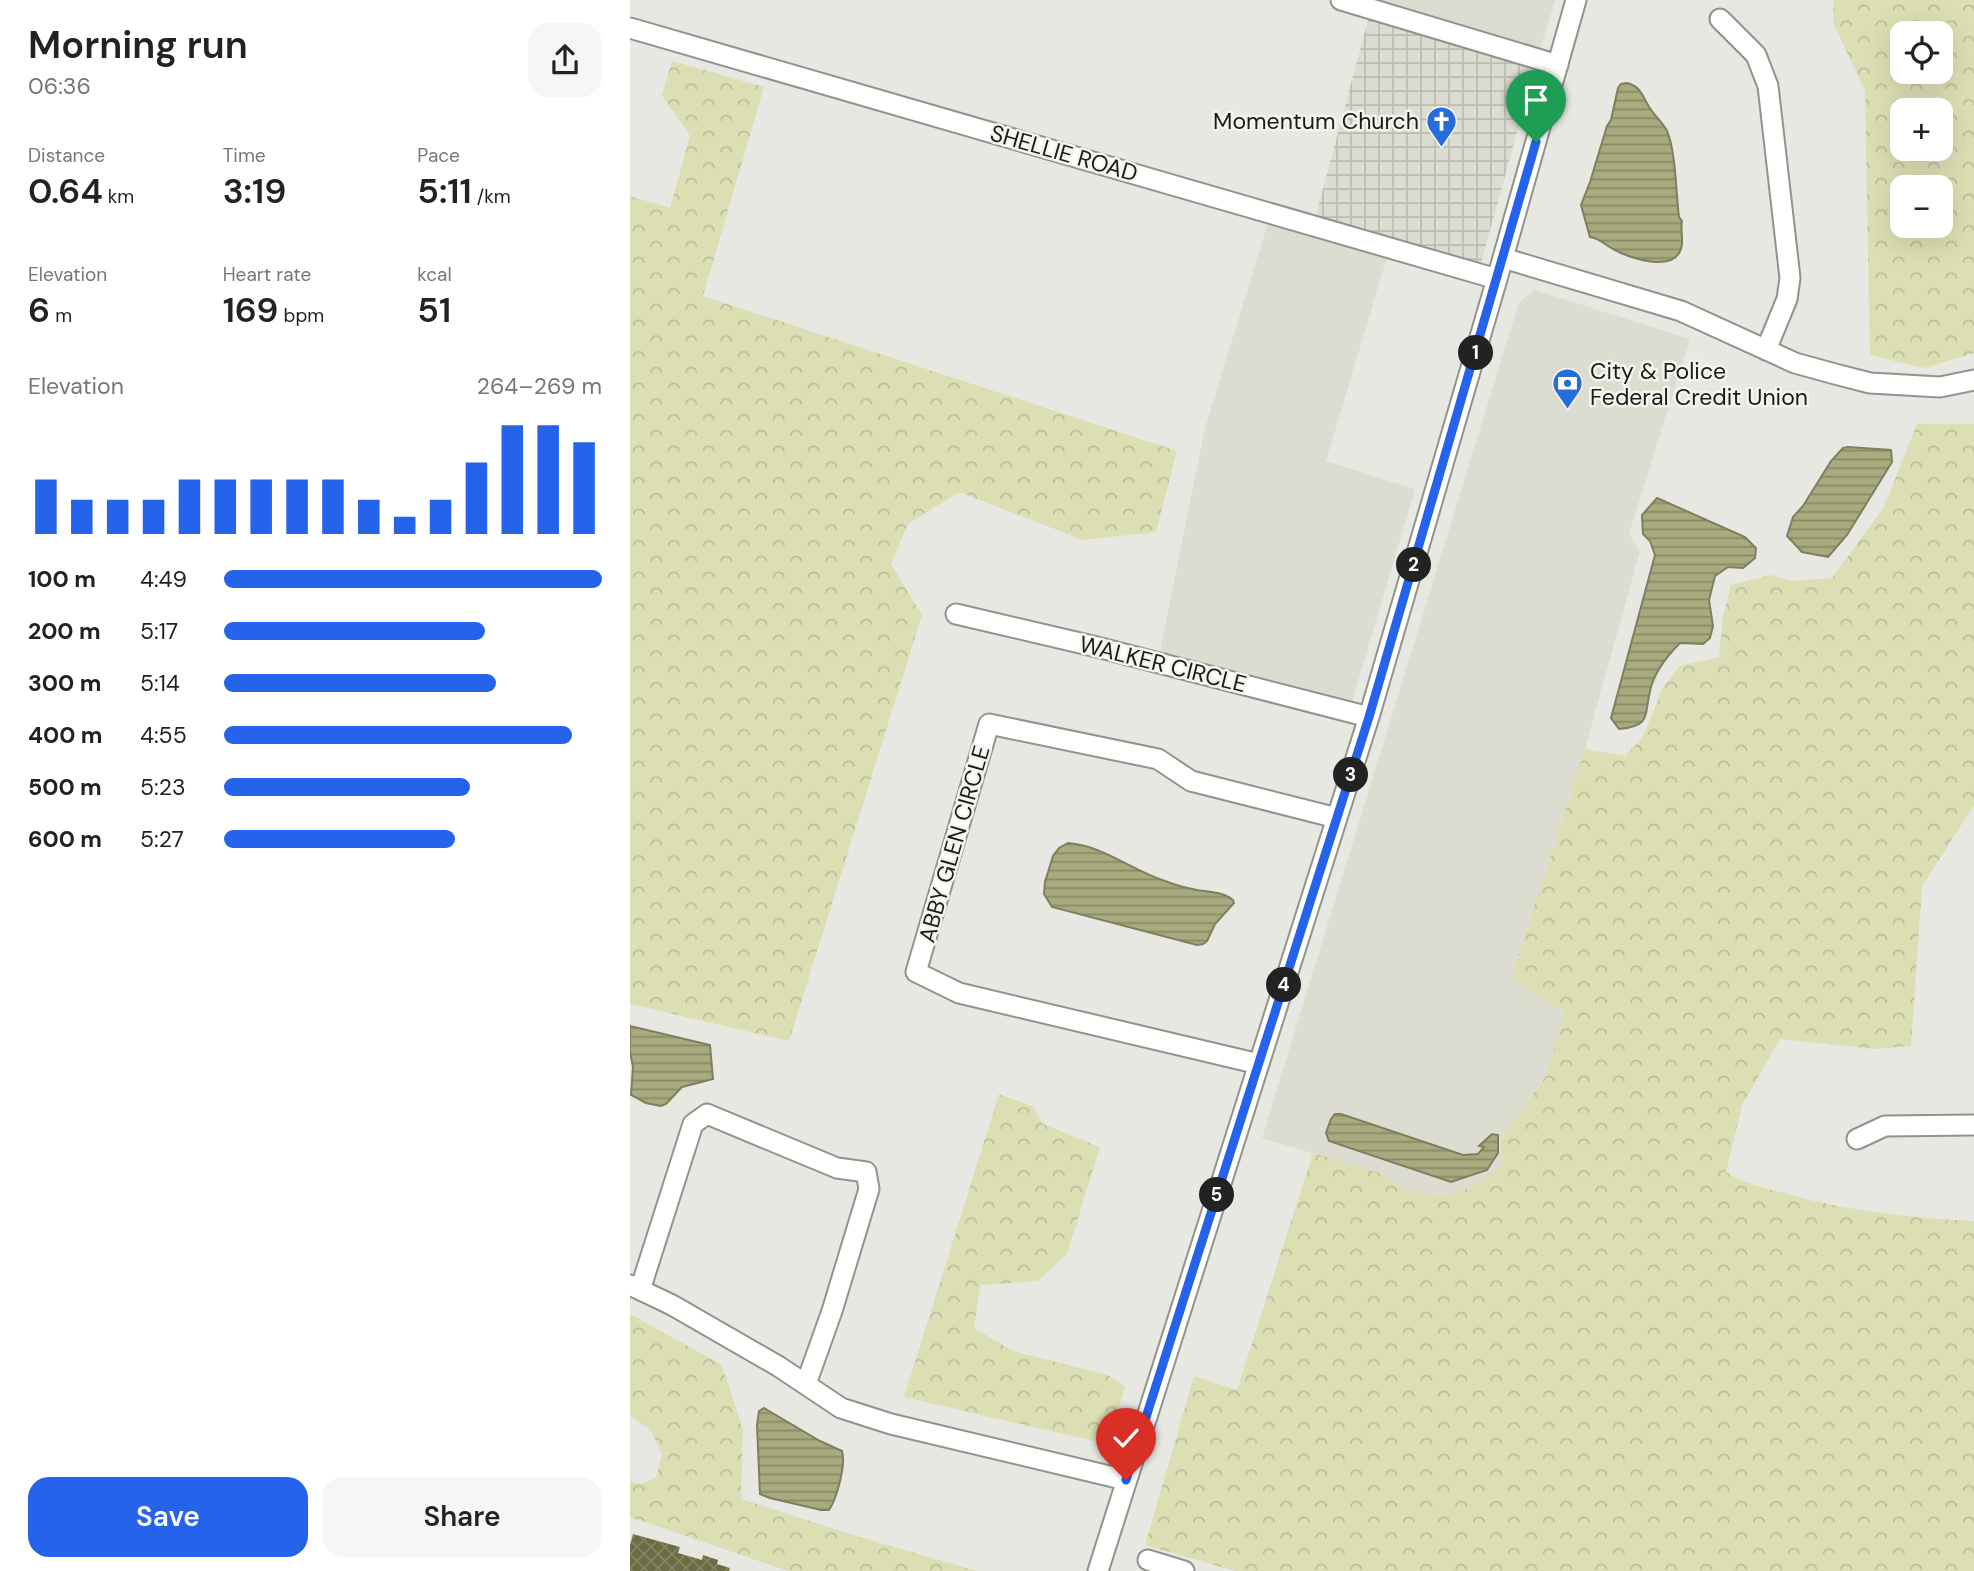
<!DOCTYPE html>
<html lang="en">
<head>
<meta charset="utf-8">
<style>
	:root { --surface:#fff; --page:#f6f6f6; --text:#222; --muted:#767676; --accent:#2563eb }
	body { margin:0; font-family:"DM Sans",sans-serif; background:var(--page); color:var(--text); height:100vh; display:flex; flex-direction:column; font-size:26px; white-space:nowrap }
	* { box-sizing:border-box; margin:0 }
	p { font-size:23px; color:var(--muted) }
	.icon { flex:none; width:38px; height:38px; fill:none; stroke:currentColor; stroke-width:2; stroke-linecap:round; stroke-linejoin:round }
	.map { position:relative; flex:1; overflow:hidden }
	.details { display:flex; flex-direction:column; background:var(--surface); width:630px }
	.details>* { flex:none }
	.buttons { position:absolute; left:1260px; top:21px; display:grid; gap:14px }
	.buttons a { display:grid; place-items:center; width:63px; height:63px; border-radius:14px; background:var(--surface); box-shadow:0 7px 28px #0002; font-size:35px }
	.pin { position:absolute; display:grid; place-items:center; width:60px; height:60px; color:#fff; margin:-72px -30px; border-radius:50% 50% 50% 0; rotate:-45deg; box-shadow:0 0 7px #0007 }
	.pin .icon { rotate:45deg }
	.km { position:absolute; width:35px; height:35px; margin:-18px; border-radius:50%; background:#222; color:#fff; font-size:19px; line-height:35px; text-align:center }
	.round { display:grid; place-items:center; flex:none; width:74px; height:74px; border-radius:21px; background:var(--page) }
	.overview { display:flex; align-items:center; justify-content:space-between; height:119px; padding:0 28px }
	h1 { font-size:38px; font-weight:600; line-height:52px }
	.figures { display:grid; grid-template-columns:repeat(3,1fr); gap:10px; height:119px; padding:7px 28px }
	.figures div { display:grid; align-content:center }
	.figures b { font-size:35px; font-weight:600 }
	.figures small { font-size:19px; font-weight:400 }
	.figures p { font-size:19px }
	.chart { height:196px; padding:14px 28px }
	.chart p { display:flex; justify-content:space-between }
	.chart svg { width:100%; height:126px; margin-top:7px; stroke:var(--accent); stroke-width:6 }
	.action { display:flex; gap:14px; margin-top:auto; padding:14px 28px }
	.action a { flex:1; height:80px; border-radius:21px; background:var(--accent); color:#fff; font-size:28px; font-weight:600; line-height:80px; text-align:center }
	.action a+a { background:var(--page); color:var(--text) }
	ul { padding:0 28px; list-style:none; font-size:23px }
	li { display:grid; grid-template-columns:112px 84px 1fr; align-items:center; height:52px }
	li i { height:18px; border-radius:9px; background:var(--accent) }
	main { display:flex; flex:1; min-height:0 }
	.map>svg:first-child { display:block }
	.built { fill:#dcddd0 }
	.industrial { fill:url(#industrial-grid) }
	.forest { fill:url(#forest-crowns); fill-rule:evenodd }
	.water { fill:url(#water-rules); stroke:#7e7f5f; stroke-width:2 }
	.building { fill:url(#building-cross-hatch) }
	.lines { fill:none; stroke-linecap:round; stroke-linejoin:round }
	.minor-casing { stroke:#93938e; stroke-width:23 }
	.minor { stroke:#fff; stroke-width:19 }
	.route-casing { stroke:#fff; stroke-width:14 }
	.route { stroke:#2563eb; stroke-width:9 }
	.labels { text-anchor:middle; stroke-width:5; stroke-linejoin:round; paint-order:stroke }
	.poi-label { font-size:23px; fill:#1a1a18; stroke:#f5f5ef; text-anchor:end }
	.street-label { font-size:23px; fill:#1a1a18; stroke:#f5f5ef }
</style>
</head>
<body>
<main>
<section class="details">
<div class="overview"><div><h1>Morning run</h1><p>06:36</p></div><a class="round"><svg class="icon" aria-label="share" viewBox="0 0 24 24"><path d="M12 15V3M7 8l5-5 5 5M5 13v7h14v-7"/></svg></a></div>
<div class="figures">
<div><p>Distance</p><b>0.64<small> km</small></b></div>
<div><p>Time</p><b>3:19</b></div>
<div><p>Pace</p><b>5:11<small> /km</small></b></div>
</div>
<div class="figures">
<div><p>Elevation</p><b>6<small> m</small></b></div>
<div><p>Heart rate</p><b>169<small> bpm</small></b></div>
<div><p>kcal</p><b>51</b></div>
</div>
<div class="chart"><p><span>Elevation</span>264–269 m</p>
<svg viewBox="0 0 160 44" preserveAspectRatio="none"><path d="M5 44V25M15 44V32M25 44V32M35 44V32M45 44V25M55 44V25M65 44V25M75 44V25M85 44V25M95 44V32M105 44V38M115 44V32M125 44V19M135 44V6M145 44V6M155 44V12"/></svg>
</div>
<ul>
<li><b>100 m</b>4:49<i style="width:100%"></i></li>
<li><b>200 m</b>5:17<i style="width:69%"></i></li>
<li><b>300 m</b>5:14<i style="width:72%"></i></li>
<li><b>400 m</b>4:55<i style="width:92%"></i></li>
<li><b>500 m</b>5:23<i style="width:65%"></i></li>
<li><b>600 m</b>5:27<i style="width:61%"></i></li>
</ul>
<div class="action"><a>Save</a><a>Share</a></div>
</section>
<div class="map">
<svg width="1344" height="1571" viewBox="0 0 1344 1571">
	<defs>
		<pattern id="industrial-grid" width="8" height="8" patternUnits="userSpaceOnUse" patternTransform="scale(1.75)"><rect width="8" height="8" fill="#dcddd0"/><path d="M0 4h8M4 0v8" fill="none" stroke="#bcbdb2"/></pattern>
		<pattern id="forest-crowns" width="20" height="18" patternUnits="userSpaceOnUse" patternTransform="scale(1.75)"><rect width="20" height="18" fill="#dcdeb3"/><path d="M2 6a3 3 0 1 1 6 0M12 15a3 3 0 1 1 6 0" fill="none" stroke="#bcbe99"/></pattern>
		<pattern id="water-rules" width="6" height="5" patternUnits="userSpaceOnUse" patternTransform="scale(1.75)"><rect width="6" height="5" fill="#a9aa7e"/><path d="M0 2.5h6" fill="none" stroke="#898a66"/></pattern>
		<pattern id="building-cross-hatch" width="8" height="8" patternUnits="userSpaceOnUse" patternTransform="scale(1.75)"><rect width="8" height="8" fill="#6b6c42"/><path d="M0 0l8 8M0 8l8-8" fill="none" stroke="#838366"/></pattern>
	</defs>
	<rect width="100%" height="100%" fill="#e7e8e2"/>
	<path class="built" d="M745,0h180l-20,67 -166,-51z
		M639,220l119,34 -62,207 89,28 -68,230 -191,-48 49,-243z
		M905,290l155,49 -61,195 11,17 -55,198 -73,226 23,21 31,13 -20,67 -46,64 4,23 -34,25 -29,8 -37,-6 -25,-17 -117,-35 257,-836z"/>
	<path class="industrial" d="M739,16l166,51 -59,214 -164,-51z"/>
	<path class="forest" d="M1204,0h140v353l-50,15 -54,-13 -5,-264 -32,-68zM1311,33v39h-39v-39zM1311,110v39h-39v-39zM1311,187v39h-39v-39z
		M42,61l92,26 -61,209 474,155 -21,81 -73,8 -124,-48 -51,32 -17,40 31,51 -133,426 -159,-37v-808l40,12 20,-72 -28,-41z
		M1287,424h57v381l-52,81 -11,160 -36,3 -95,-10 -38,66 -16,67c19,12 40,16 61,22 61,17 124,24 187,27v350h-739l-90,-26 49,-169 43,14 76,-237 66,20 25,17 37,6 29,-8 33,-25 -3,-23 46,-64 19,-66 -30,-14 -23,-21 73,-226 40,7 18,-19 20,-50 17,-21 39,-9 4,-41 8,-31 40,-10 22,6 39,-3 52,-71z
		M369,1094l33,12 11,18 57,23 -33,107 -29,27 -58,4 -6,43 39,23 95,24 17,12 -18,57 -203,-47z
		M0,1314l92,51 21,65 -2,69 119,38 117,34h-189l-158,-54v-36l11,3 15,-6 6,-24 -11,-24 -21,-15z"/>
	<path class="water" d="M997,83c13,3 15,12 21,22 5,10 14,16 19,26 9,21 9,63 12,86l3,4c-2,9 2,19 -1,28 -8,24 -51,9 -66,1 -9,-4 -15,-12 -25,-13l-9,-32 9,-23 17,-56 4,-6 7,-32 3,-4z
		M1218,447l43,3 1,12 -45,73 -19,22 -26,-5 -15,-16 6,-19 10,-11 28,-45 12,-13z
		M1027,498l88,39 11,11 -1,10 -12,10 -15,-1 -13,9 -6,24 4,26 -3,12 -7,6 -23,-1c-13,13 -26,29 -30,48 -6,25 1,35 -31,38l-8,-11 44,-163 -5,-14 -7,-7 -1,-19z
		M438,843c36,3 63,27 97,38 10,4 21,7 32,9 13,2 26,2 36,10l1,3 -19,21 -8,17 -4,3 -6,1 -145,-38 -8,-13 1,-12 8,-26 6,-8z
		M0,1026l80,19 3,34 -31,8 -16,17 -5,2 -15,-3 -15,-8 2,-28 -3,-15z
		M705,1114h6l122,41 15,-1 6,-7 -5,-1 13,-12 6,1v18l-11,17 -36,12 -122,-41 -3,-8 5,-14z
		M134,1408l56,33 22,10c4,14 -5,47 -13,59h-8l-51,-12 -10,-4 -3,-69 2,-14z"/>
	<path class="building" d="M3,1534l47,13 -2,6 24,7 1,-5 15,5 -1,4 13,4 -1,3h-99v-26z"/>
	<g class="lines">
		<defs>
			<path id="minor" d="M711,0l217,65
				M1090,19l36,36 12,31 22,192 -3,21 -21,51
				M0,28l867,251
				M873,258l178,53 114,52 40,11 35,9 70,4 34,-7
				M326,614l141,33 272,70
				M629,1064l-300,-71 -43,-21 73,-248 169,35 33,22 146,37
				M1227,1139l28,-13 89,-1
				M0,1285l42,20 106,61 63,42 50,16 235,56
				M10,1290l53,-166 14,-10 130,54 29,4 3,17 -37,122 -26,73
				M518,1560l36,11
				M468,1571l271,-854 128,-438 79,-279"/>
		</defs>
		<use href="#minor" class="minor-casing"/>
		<use href="#minor" class="minor"/>
	</g>
	<g class="lines">
		<defs>
			<path id="route" d="M496,1480l243,-763 167,-575"/>
		</defs>
		<use href="#route" class="route-casing"/>
		<use href="#route" class="route"/>
	</g>
	<defs>
		<symbol id="church-pin" viewBox="-11 -11 22 30"><path d="M0 17L-7.5 6A9.5 9.5 0 1 1 7.5 6Z" fill="#266dd9" stroke="#f5f5ef"/><path d="M-1.2-6h2.4v3.5h3.3v2.4h-3.3V6h-2.4V-.1h-3.3v-2.4h3.3Z" fill="#fff"/></symbol>
		<symbol id="bank-pin" viewBox="-11 -11 22 30"><path d="M0 17L-7.5 6A9.5 9.5 0 1 1 7.5 6Z" fill="#266dd9" stroke="#f5f5ef"/><path d="M-6-4H6V4H-6ZM0-2.3a2.3 2.3 0 1 0 0 4.6a2.3 2.3 0 1 0 0-4.6Z" fill="#fff"/></symbol>
	</defs>
	<g fill-rule="evenodd">
		<use href="#church-pin" x="794" y="104" width="35" height="47"/>
		<use href="#bank-pin" x="920" y="366" width="35" height="47"/>
	</g>
	<g class="labels">
		<g class="poi-label">
			<text x="789" y="129">Momentum Church</text>
			<text x="960" y="379" text-anchor="start">City &amp; Police<tspan x="960" dy="26">Federal Credit Union</tspan></text>
		</g>
		<g class="street-label">
			<text transform="translate(434 153) rotate(16)" y="8">SHELLIE ROAD</text>
			<text transform="translate(533 664) rotate(14)" y="8">WALKER CIRCLE</text>
			<text transform="translate(324 844) rotate(-74)" y="8">ABBY GLEN CIRCLE</text>
		</g>
	</g>
</svg>
<div class="buttons">
<a><svg class="icon" aria-label="locate" viewBox="0 0 24 24"><circle cx="12" cy="12" r="6"/><path d="M12 2v4M12 18v4M2 12h4M18 12h4"/></svg></a>
<a>+</a>
<a>−</a>
</div>
<div class="pin" style="left:906px;top:142px;background:#1e9e55"><svg class="icon" aria-label="arrive" viewBox="0 0 24 24"><path d="M6 21V4h12l-3 4 3 4H6"/></svg></div>
<div class="pin" style="left:496px;top:1480px;background:#d93025"><svg class="icon" aria-label="check" viewBox="0 0 24 24"><path d="M5 12l5 5 9-10"/></svg></div>
<b class="km" style="left:846px;top:353px">1</b>
<b class="km" style="left:784px;top:565px">2</b>
<b class="km" style="left:721px;top:775px">3</b>
<b class="km" style="left:654px;top:985px">4</b>
<b class="km" style="left:587px;top:1195px">5</b>
</div>
</main>
</body>
</html>
